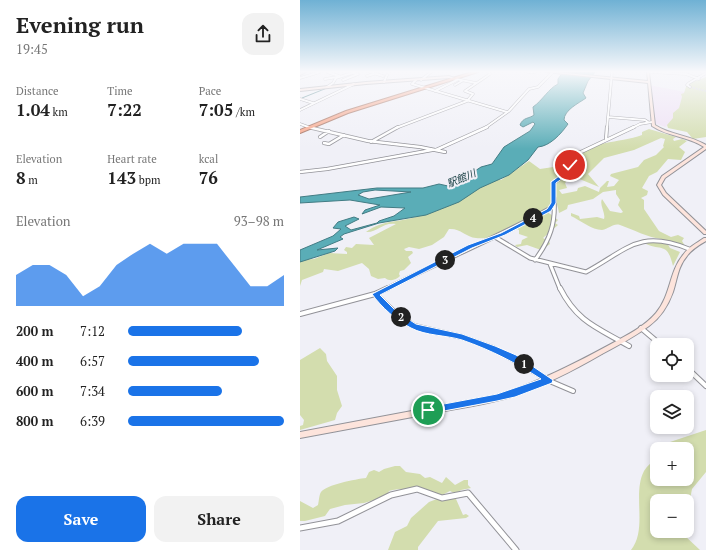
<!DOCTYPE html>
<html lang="en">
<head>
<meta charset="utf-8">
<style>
	:root { --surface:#fff; --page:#f2f2f2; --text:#222; --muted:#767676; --accent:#1a73e8 }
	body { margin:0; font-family:"PT Serif","Noto Sans JP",serif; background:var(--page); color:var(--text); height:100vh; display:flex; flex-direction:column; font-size:15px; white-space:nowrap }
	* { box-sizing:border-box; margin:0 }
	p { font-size:13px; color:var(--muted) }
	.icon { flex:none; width:22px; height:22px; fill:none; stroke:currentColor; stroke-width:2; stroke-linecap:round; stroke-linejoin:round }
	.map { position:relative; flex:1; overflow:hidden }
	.side { display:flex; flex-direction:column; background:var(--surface); width:300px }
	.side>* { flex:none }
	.buttons { position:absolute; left:350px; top:338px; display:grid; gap:8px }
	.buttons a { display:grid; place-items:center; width:44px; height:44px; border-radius:8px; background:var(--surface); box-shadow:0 2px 6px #0003; font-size:20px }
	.pin { position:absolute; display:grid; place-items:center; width:34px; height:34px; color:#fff; margin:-17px; border:2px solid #fff; border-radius:50%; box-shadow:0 1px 4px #0007 }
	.km { position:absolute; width:20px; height:20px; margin:-10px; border-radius:50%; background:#222; color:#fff; font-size:11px; line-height:20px; text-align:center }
	.round { display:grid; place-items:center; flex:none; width:42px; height:42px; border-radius:12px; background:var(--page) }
	.overview { display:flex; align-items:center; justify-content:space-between; height:68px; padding:0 16px }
	h1 { font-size:22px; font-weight:700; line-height:30px }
	.stats { display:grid; grid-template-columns:repeat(3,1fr); gap:6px; height:68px; padding:4px 16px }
	.stats div { display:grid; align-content:center }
	.stats b { font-size:17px; font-weight:700 }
	.stats small { font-size:11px; font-weight:400 }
	.stats p { font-size:11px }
	.chart { height:112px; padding:8px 16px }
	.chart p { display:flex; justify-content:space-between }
	.chart svg { width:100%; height:72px; margin-top:4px; fill:var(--accent); opacity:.7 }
	.button { display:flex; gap:8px; margin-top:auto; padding:8px 16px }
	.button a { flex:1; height:46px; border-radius:12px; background:var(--accent); color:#fff; font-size:16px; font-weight:700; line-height:46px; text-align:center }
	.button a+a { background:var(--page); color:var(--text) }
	ul { padding:0 16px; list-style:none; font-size:13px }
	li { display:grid; grid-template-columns:64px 48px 1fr; align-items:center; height:30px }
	li i { height:10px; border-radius:5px; background:var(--accent) }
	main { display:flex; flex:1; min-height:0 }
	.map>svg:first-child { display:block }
	.industrial { fill:#efe1f5 }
	.green { fill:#d3ddae; fill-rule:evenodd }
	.water { fill:#5aadb7; stroke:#427c84; fill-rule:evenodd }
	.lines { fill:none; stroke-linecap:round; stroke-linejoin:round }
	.stream { stroke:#427c84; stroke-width:1 }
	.street-tunnel { stroke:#ceced4; stroke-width:2; stroke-dasharray:2 1; stroke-linecap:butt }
	.street-far4-casing { stroke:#929298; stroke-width:3 }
	.street-far3-casing { stroke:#929298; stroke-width:4 }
	.street-far2-casing { stroke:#929298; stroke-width:5 }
	.street-far1-casing { stroke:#929298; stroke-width:6 }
	.street-casing { stroke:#929298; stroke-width:7 }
	.secondary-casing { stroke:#929298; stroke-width:2 }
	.highway-casing { stroke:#a5705e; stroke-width:2 }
	.street-far4 { stroke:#fff; stroke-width:2 }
	.street-far3 { stroke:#fff; stroke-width:2.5 }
	.street-far2 { stroke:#fff; stroke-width:3 }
	.street-far1 { stroke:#fff; stroke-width:4 }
	.street { stroke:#fff; stroke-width:5 }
	.secondary { fill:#fde4dc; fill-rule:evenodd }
	.highway { fill:#f8a68a; fill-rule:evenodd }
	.route { fill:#1a73e8; stroke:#fff }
	.labels { text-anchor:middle; stroke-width:4; stroke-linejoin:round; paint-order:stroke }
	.far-water-label { font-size:10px; font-style:italic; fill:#10383d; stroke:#f0f0f7 }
</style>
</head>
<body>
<main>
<section class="side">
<div class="overview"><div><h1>Evening run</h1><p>19:45</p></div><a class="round"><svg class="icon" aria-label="share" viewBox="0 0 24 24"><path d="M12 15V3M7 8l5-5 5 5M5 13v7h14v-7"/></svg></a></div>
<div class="stats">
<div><p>Distance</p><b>1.04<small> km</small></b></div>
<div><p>Time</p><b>7:22</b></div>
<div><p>Pace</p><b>7:05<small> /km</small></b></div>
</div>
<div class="stats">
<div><p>Elevation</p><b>8<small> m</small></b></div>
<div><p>Heart rate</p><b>143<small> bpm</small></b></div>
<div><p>kcal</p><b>76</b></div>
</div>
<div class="chart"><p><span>Elevation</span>93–98 m</p>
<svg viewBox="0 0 160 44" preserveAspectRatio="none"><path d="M0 44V25L10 19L20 19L30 25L40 38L50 32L60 19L70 12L80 6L90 12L100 6L110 6L120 6L130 19L140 32L150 32L160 25V44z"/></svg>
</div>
<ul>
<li><b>200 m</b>7:12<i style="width:73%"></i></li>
<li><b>400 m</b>6:57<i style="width:84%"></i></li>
<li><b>600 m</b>7:34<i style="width:60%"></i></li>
<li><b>800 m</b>6:39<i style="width:100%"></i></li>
</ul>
<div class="button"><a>Save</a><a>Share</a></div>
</section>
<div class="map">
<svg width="406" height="550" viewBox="0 0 406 550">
	<rect width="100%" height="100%" fill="#f0f0f7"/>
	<path class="industrial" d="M349,85l36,7 -11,29 -9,6 -11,-4z"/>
	<path class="green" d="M406,77v60l-13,2 -6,-7 -19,-4 -1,-3 6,-7v-5l6,-5 3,-11 -1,-3 3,-1 3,-9z
		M349,129l27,8 -3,2 1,2 8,-2 5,2 -8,6 6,5 -4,8 -13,-1 -11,13 -8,4 -7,12 6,3 -1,4 -6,3 3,2v9l15,22 12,6 7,-2 6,3 -2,3 3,5 -19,-5 4,7 10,4 -7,14c-6,-25 -11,-14 -29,-23l17,-4c-14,-2 -27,-9 -41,-14 -7,-2 -11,4 -18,5 -10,0 -22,-10 -31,-14v-3l8,3 1,3 17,-2 7,2c2,-6 -5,-14 -2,-20l8,12 11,2 2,-1 -5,-7 2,-5 -4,-6v-4l-13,2 -10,7 -25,6 -1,4 -8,4c-1,-9 -9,-25 -1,-32 3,-4 9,-6 11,-10 2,-4 1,-6 3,-9 17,-23 47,-18 70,-27v-3zM361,138l4,1 -2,7 1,1 -8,8 -12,5 -6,7 -27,7 -1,2 9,4 -5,6 -7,1 2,-6h-2l-7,7 -1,4 -14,-6 -7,2 -1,3 -15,3 -3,-4 8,-2 -2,-5 12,-11 3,1 -3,5 22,9 -11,-13 16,-16 30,-8z
		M229,161l11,8 20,-3 6,5 -16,11 2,2 1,23 -8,3 13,10 -3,3 3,2 -15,13 6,3 1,3 -9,6 -14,-5 -10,2 -2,-2 6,-1 1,-4 6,-3 -9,-3v-4l-4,-2 -2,2c-11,3 -26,10 -37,8 -10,-1 -16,-10 -27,-9l-5,8 -12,8 -13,4 -10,-2 -5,2 2,2h6l1,2 -5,4 3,6 -7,7 -4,1 -1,3 1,2c-4,4 -10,6 -15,2l-7,1 -7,-3 -2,-7 -7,-6 -24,8 -14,-2 -1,3 -21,8 -2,6v-26l14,-1 15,-6 18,1v-2l-3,-2 2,-3 6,1 4,-4 18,1 -5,-7 27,-14c-14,-2 -19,9 -30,8 18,-13 33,-9 52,-16 27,-9 53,-24 78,-37l5,1z
		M20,348l6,6 1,7 10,15v14l5,16 -5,7 -2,7 -35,10v-4l3,-1 1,-5 -4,-5v-55z
		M406,430v42l-14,17 -5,26v-14h-30v30h27v4l16,15h-69c17,-21 1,-56 13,-79 3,-5 9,-10 13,-14v22h30v-30h-23l6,-7z
		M95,466h5l6,6 14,2 5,4 5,-1 12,6 4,-6 9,8 9,-5h4v5l3,3 -10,2 -5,4 -6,-3 -12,6c-16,-6 -32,-11 -49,-6l-3,7 -5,3 -7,-1 -10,3 -19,2 -15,4 -5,7 -20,5h-5v-20l13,7 5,-3c1,-4 1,-10 3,-13 5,-7 35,-13 45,-14l3,-6 5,-2 5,2 5,-3z
		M150,494l6,5 7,16 3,-1 3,2 -3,2 -28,3 -20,26v3h-30l7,-18 12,-6 4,-8 18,-16z"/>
	<path class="water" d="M263,72h32l-7,9 -5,12 3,5c-7,5 -22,12 -22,22l4,4c-7,10 -18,22 -30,23l-10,13 -19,15 -29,13 -21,14 -33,13 -47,8 -35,11 -4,3 3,2 -26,11 21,-2 -3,3 -35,11v-12l33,-14 8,-7 -8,-1 5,-6 16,-5 5,2 -14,7 6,4 26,-7 2,-2 15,-5 11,-8 -24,-1 -19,7 3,-4 15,-5 -30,-5 -50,3v-6l77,-9h46l16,-4 9,2 5,-5 13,-4 15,-10 11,-3 12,-17 26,-16 5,-7 -2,-2 -10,5 -3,-2c3,-8 9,-6 14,-10l-1,-8c10,-7 15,-18 25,-23v-5zM75,190l36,2 -42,7 -11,-4 5,-3z"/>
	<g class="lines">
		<path class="stream" d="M30,86l5,-4
			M2,98l25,-10"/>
		<path class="street-tunnel" d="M390,87l16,4"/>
		<defs>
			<path id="street-far4" d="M27,72l12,4
				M70,72l13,4
				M228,72h7
				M350,72l36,2 13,5
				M67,76l7,-2
				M0,78l20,-6
				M25,79l12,-2
				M156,79l20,4
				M43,80l15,-6 -4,-1
				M116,80l-4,4 95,28
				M121,80l10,-8
				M84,82l3,-7
				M155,85l7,-4
				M27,87l6,-4 3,-5 19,-6
				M390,87l-3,-2 2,-2 17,-10
				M135,91l22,-11
				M0,99l13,4
				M0,110l54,-26
				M308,117l37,3 3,2
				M0,124l11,4
				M96,128l71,-27 6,-7 -8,-3 25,-17 -1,-2
				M185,128l24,-17 20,-22 9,-2 14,-14
				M307,128l5,-56
				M332,128l8,-4 12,-2"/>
			<path id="street-far3" d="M8,127l60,14 52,6 25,5
				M20,137l9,-6
				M306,139l1,-12
				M71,142l27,-15
				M24,143l5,1 15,-9
				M136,150l51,-23
				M263,164l4,-5 11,-7
				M0,172l27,-3 105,-19
				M254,199l-1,-15 15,-12 2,-9 11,-11 53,-25"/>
			<path id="street-far2" d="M195,237l35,21 56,14c42,-23 53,-43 103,-23
				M235,260c15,-20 21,-37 19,-62
				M250,264l10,25
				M86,289c55,-28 112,-52 167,-82"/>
			<path id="street-far1" d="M260,288c17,34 38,40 69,58
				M75,294l19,18 20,14 48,11 31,11 59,34 21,9
				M0,314l75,-20 13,-6
				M341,328l20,17
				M387,368l19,18"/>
			<path id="street" d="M0,528l38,-7 53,-26 26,-6 25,9 26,-5 48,57"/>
			<path id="secondary" d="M3,72h3l-6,3v-2z
				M246,72h9l93,9 -1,-9h2l6,53c15,10 35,10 51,20v4l-41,29 -4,7 5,8 40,38v3h-2l-41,-39 -6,-10 5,-9 42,-29c-16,-11 -36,-10 -52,-21l-4,-43z
				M149,76l8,3 -1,1 -7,-2 -83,6 -66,7v-2l66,-7z
				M404,238h2v3c-7,4 -14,8 -19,15 -9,10 -10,24 -14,36 -5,14 -13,26 -24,34 -15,11 -32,20 -47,28 -29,17 -59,32 -91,43 -25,8 -51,11 -77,16 -45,8 -89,17 -134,25v-6l197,-37c40,-12 77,-31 114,-51 16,-9 33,-17 45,-31 15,-18 13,-41 27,-58 5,-8 14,-12 21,-17z"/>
			<path id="highway" d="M172,72h6l-130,41 -48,20v-3l46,-19z"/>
		</defs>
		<use href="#street-far4" class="street-far4-casing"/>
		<use href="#street-far3" class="street-far3-casing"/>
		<use href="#street-far2" class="street-far2-casing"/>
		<use href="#street-far1" class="street-far1-casing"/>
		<use href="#street" class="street-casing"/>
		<use href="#secondary" class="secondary-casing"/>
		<use href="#highway" class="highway-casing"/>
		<use href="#street-far4" class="street-far4"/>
		<use href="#street-far3" class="street-far3"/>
		<use href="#street-far2" class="street-far2"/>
		<use href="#street-far1" class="street-far1"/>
		<use href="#street" class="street"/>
		<use href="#secondary" class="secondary"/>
		<use href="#highway" class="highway"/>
	</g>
	<linearGradient id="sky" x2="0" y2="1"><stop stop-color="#6fb1d4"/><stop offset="0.48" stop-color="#f8f8fb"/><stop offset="1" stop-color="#f8f8fb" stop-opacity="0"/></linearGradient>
	<rect width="406" height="149" fill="url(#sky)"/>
	<path class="route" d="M268,164l4,1 -2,8 -14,10v20l-5,8 -46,24 -33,13 -92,47 16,16 20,13 46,10 33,12 21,9 37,25 -1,3 -37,14 -18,4 -69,13 -3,-1v-5l3,-1 69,-13 44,-15c-25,-16 -50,-29 -79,-39 -16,-5 -36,-4 -51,-12 -14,-7 -30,-21 -39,-34l96,-49 33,-12 46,-24 4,-6v-21l15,-11z"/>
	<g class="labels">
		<g class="far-water-label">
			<text transform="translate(161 178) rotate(-23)" y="4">駅館川</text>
		</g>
	</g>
</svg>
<div class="buttons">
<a><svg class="icon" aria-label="locate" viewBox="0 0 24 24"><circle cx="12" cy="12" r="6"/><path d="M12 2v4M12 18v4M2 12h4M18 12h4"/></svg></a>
<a><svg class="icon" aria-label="layers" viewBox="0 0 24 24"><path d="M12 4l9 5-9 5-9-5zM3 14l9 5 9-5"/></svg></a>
<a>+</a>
<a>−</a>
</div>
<div class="pin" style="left:128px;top:410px;background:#1e9e55"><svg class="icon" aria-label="arrive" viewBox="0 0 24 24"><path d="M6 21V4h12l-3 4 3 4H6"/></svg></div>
<div class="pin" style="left:270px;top:165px;background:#d93025"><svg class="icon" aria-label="check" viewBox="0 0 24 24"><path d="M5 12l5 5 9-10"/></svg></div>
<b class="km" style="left:224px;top:364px">1</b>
<b class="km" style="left:101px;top:317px">2</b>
<b class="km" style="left:145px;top:260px">3</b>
<b class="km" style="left:233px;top:218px">4</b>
</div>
</main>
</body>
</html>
